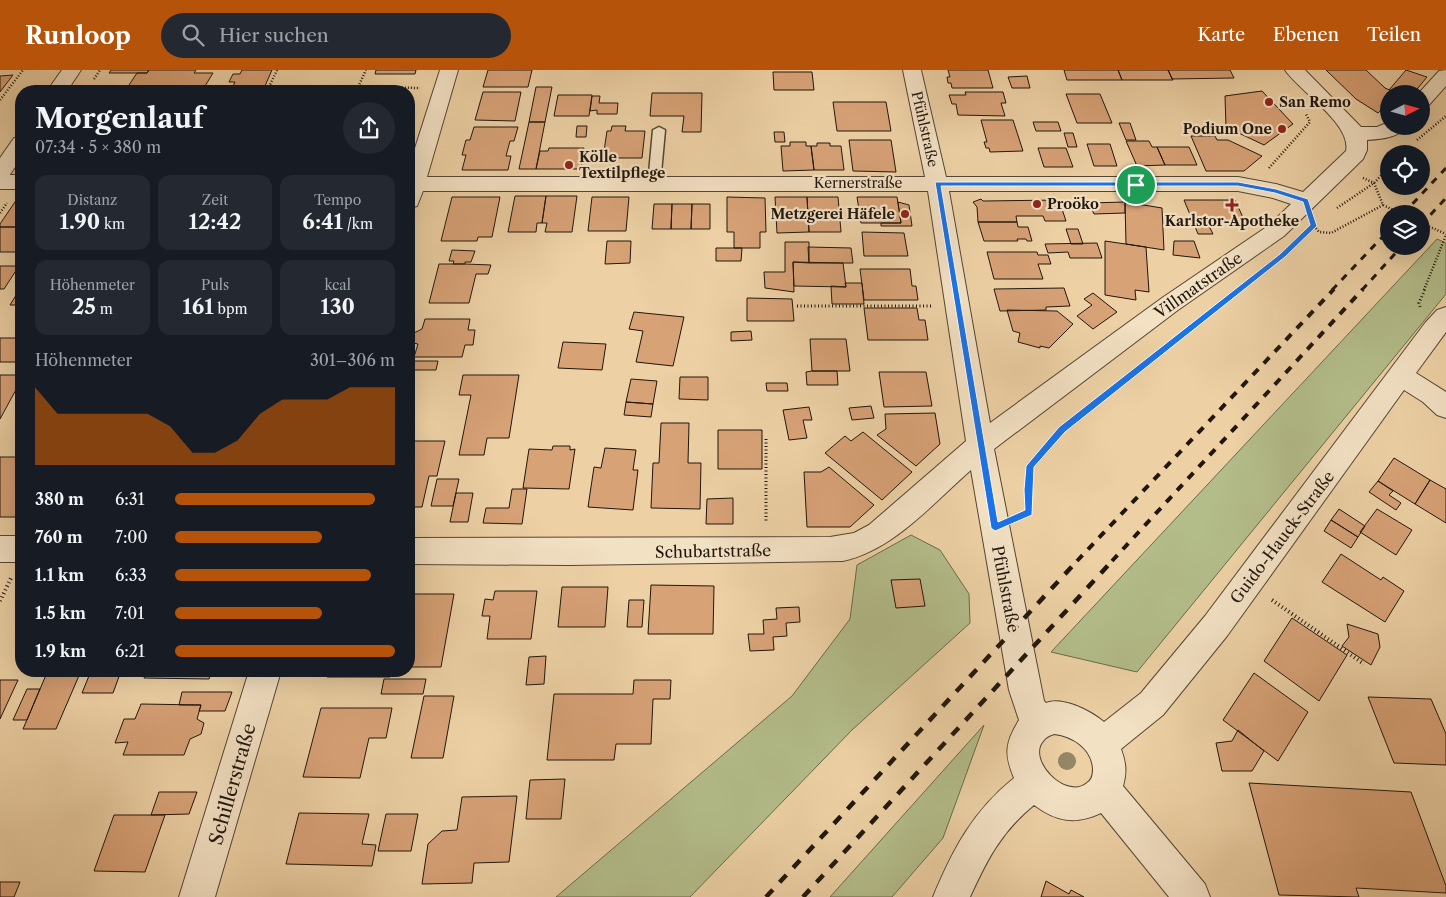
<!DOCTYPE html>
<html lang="de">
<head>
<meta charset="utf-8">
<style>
	:root { --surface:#171b24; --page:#242831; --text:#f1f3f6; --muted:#9ea1a6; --accent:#b45309 }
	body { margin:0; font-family:"Libre Caslon Text",serif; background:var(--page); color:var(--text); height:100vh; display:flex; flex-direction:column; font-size:19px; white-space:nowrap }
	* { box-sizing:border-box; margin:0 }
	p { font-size:16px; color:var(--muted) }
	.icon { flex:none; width:28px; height:28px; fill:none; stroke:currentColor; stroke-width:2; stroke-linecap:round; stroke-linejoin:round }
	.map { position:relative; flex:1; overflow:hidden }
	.side { position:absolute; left:15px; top:15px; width:400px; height:592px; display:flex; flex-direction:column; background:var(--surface); border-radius:20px; box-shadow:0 5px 20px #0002 }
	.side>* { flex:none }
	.needle { width:32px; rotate:84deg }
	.buttons { position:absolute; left:1380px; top:15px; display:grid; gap:10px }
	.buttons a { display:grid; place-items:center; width:50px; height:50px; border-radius:50%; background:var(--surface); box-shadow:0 5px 20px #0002; font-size:25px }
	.pin { position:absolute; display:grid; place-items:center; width:42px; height:42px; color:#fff; margin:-21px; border:2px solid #fff; border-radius:50%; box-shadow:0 1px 5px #0007 }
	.round { display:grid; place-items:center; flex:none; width:52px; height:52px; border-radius:26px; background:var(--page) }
	.overview { display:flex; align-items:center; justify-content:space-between; height:85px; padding:0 20px }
	h1 { font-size:28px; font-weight:800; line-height:38px }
	.figures { display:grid; grid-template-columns:repeat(3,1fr); gap:8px; height:85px; padding:5px 20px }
	.figures div { display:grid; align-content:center; border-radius:12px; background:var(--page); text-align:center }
	.figures b { font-size:21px; font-weight:800 }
	.figures small { font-size:14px; font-weight:400 }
	.figures p { font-size:14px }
	.chart { height:140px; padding:10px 20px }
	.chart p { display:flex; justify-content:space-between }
	.chart svg { width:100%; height:90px; margin-top:5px; fill:var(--accent); opacity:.7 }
	ul { padding:0 20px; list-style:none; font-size:16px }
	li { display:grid; grid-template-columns:80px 60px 1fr; align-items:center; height:38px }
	li i { height:12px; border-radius:6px; background:var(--accent) }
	header { display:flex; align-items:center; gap:30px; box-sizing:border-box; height:70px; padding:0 25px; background:var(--accent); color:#fff }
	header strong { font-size:24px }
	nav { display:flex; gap:28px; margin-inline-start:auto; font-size:18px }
	.search { width:350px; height:45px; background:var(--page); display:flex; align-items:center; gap:12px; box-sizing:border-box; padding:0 18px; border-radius:28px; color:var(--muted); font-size:19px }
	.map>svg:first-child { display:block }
	.green { fill:#b3bd8a; stroke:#6a6a4c }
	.building { fill:#d8a277; stroke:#20160d }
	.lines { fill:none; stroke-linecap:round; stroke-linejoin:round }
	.service-casing { stroke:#534533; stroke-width:3 }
	.minor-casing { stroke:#534533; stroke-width:2 }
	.tertiary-casing { stroke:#534533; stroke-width:2 }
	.path-far2 { stroke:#20160d; stroke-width:2.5; stroke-dasharray:1 2; stroke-linecap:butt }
	.path-far1 { stroke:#20160d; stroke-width:3; stroke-dasharray:1 2.5; stroke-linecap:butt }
	.path { stroke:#20160d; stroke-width:4; stroke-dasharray:1 3; stroke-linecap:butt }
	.service { fill:#f3e1c4; fill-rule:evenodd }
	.minor { fill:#f3e1c4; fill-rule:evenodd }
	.tertiary { fill:#f3e1c4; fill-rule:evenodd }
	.rail-far2 { stroke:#20160d; stroke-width:3; stroke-dasharray:7 7; stroke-linecap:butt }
	.rail-far1 { stroke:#20160d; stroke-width:4; stroke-dasharray:8 8; stroke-linecap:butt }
	.rail { stroke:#20160d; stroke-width:4.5; stroke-dasharray:10 10; stroke-linecap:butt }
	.tree { fill:#948666 }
	.route { fill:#1a73e8; stroke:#fff; fill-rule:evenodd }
	.poi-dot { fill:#8f2418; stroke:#f3e1c4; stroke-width:2 }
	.labels { text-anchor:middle; stroke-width:4.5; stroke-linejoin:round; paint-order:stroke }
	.far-poi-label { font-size:14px; font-weight:bold; fill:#20160d; stroke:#f3e1c4; text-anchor:start }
	.far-street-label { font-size:14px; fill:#20160d; stroke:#f3e1c4 }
	.street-label { font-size:16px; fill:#20160d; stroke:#f3e1c4 }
	.near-street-label { font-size:19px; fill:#20160d; stroke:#f3e1c4 }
</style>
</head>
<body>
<header>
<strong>Runloop</strong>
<div class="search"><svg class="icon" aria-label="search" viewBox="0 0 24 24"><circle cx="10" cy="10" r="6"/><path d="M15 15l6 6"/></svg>Hier suchen</div>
<nav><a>Karte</a><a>Ebenen</a><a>Teilen</a></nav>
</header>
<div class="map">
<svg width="1446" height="827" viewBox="0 0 1446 827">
	<rect width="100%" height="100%" fill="#edd1a5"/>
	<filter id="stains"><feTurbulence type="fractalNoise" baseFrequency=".004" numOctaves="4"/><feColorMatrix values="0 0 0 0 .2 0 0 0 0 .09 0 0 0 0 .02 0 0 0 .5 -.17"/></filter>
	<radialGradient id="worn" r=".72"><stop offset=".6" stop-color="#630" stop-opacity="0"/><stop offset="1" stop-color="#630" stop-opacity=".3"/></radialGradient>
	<path class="green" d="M1437,169l9,4v51l-309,378 -86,-20z
		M911,465l29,15 29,44 1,29 -118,107 -162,167h-134l236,-201 58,-77 7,-54z
		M984,655l-41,113 -51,59h-62z"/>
	<path class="building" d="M111,0h38l-2,3h-38z
		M149,0h47l-2,3h19l-11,18h-77l12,-18h10z
		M242,0h30l-7,16h-32l2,-4h-6l4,-8h7z
		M376,0h40l-1,4h-40z
		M488,0h44l-4,17h-45z
		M948,0h40l5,18h-41l-1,-5h-3l-1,-6h3z
		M1064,0h54l4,10h-55z
		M1118,0h50l5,10h-51z
		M1168,0h62l4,8 -62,1z
		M1326,0h40l19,18 14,6h-10v9l-11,10 -22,-14z
		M1406,0l21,7 -14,17h-14l-10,-4z
		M773,2h39l2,18h-40z
		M13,5l-13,17v-16z
		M1027,6l3,12h-18l-4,-11z
		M536,17h16l-7,35h-16z
		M1262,21l31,33 -29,21 -38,-18 -1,-31z
		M483,22h38l-6,29 -40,-1z
		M965,22h38l3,11h-5l4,13 -47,-1 -2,-11h-4l-3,-9h17z
		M652,23h50l-1,39h-19l2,-16h-34z
		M1066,24h34l12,29h-35z
		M558,25h34l-3,21h-35z
		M592,26h8l-1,7h19l-1,11h-20v-4l-7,1z
		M833,32h53l5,29h-54z
		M981,50h32l10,31 -33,1 -1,-4h-3l-2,-6h3z
		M529,52h16l-9,47h-17z
		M1033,52h25l3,9h-25z
		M1119,53h11l6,17h-10z
		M577,56h10l-1,11h-10z
		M612,56h14l-1,5h20l-3,27h-39l4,-27h4z
		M474,57h44l-4,14h-4l-4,15h5l-3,14h-46l4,-15h-4l4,-15h4z
		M774,62h10l1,10h-10z
		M1064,63h9l4,14h-9z
		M1191,66h24l2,4h11l34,16 -18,15h-38z
		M849,70h42l5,32 -43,-1z
		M1126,71h23l3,6h5l8,18 -28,1z
		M790,72h16v4h5l3,24 -31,1 -2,-25h9z
		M817,73h13v3h11l3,24h-30l-3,-24h6z
		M1087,74h23l7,22h-23z
		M1157,77h32l8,18h-32z
		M549,78h35l-3,21h-45l4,-18h8z
		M1038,78h28l7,19h-29z
		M19,126h2v31h-21v-3z
		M515,126h31l-4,27h-5l-1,9h-28z
		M546,126h31l-5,36h-27l2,-9h-5z
		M452,127h48l-8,40h-14l-1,4h-36z
		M592,127h37l-3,34h-38z
		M727,127l38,1 1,34h-6v16h-26v-16h-7z
		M775,127h32l2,35 -32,1z
		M807,127h31l3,35h-32z
		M857,127h40l4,26h-40z
		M981,129l2,2 76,-1 7,21h-21l-2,-5h-27l1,6h-39l-1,-15 -4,-5z
		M1184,130h51l11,24h-38l5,10h-15z
		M898,132l11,3 3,21h-31v-3h20z
		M1125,132l37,6 2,42 -38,-6z
		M1125,132v11l-31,1 -5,-11z
		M654,134h18l-1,25h-19z
		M672,134h20l-1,25h-20z
		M692,134h18v25h-19z
		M978,152h39l1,5h10l4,14h-5l-1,-2h-9l1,2h-34z
		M0,157h21v25h-21z
		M1066,159h12l5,15h-12z
		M862,162l42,1 4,23h-44z
		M607,171h24l-1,22 -25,1z
		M1105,171l41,6 3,45 -14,-2 1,10 -31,-5z
		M1174,171h20l6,17 -27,-3z
		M785,172h24v21l-16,-1 1,30 -29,-4 -1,-16h21z
		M1097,173l5,15h-32l-2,-6 -20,1 -3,-9z
		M808,177l43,1 2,15h-44z
		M716,178h26l-1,13h-25z
		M452,180l23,1 -4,11h-6v2h-12l1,-3h-5z
		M987,182h50l1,3h10l3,9h-13l5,15h-49z
		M793,192l50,1 3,24 -52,-1z
		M439,194h26l26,1 -3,9h-12l-7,29h-40z
		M0,196h19l-15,23h-4z
		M860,199h50l2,17h4l2,14h-54z
		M845,213h17l2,21h-32l-1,-18 15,1z
		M1064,218l6,18 -24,1v3l-46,1 -6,-22z
		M18,222h3v13h-11z
		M1093,223l24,19 -24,17 -16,-13 15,-11 -8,-6z
		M747,228l45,1 2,22h-47z
		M864,238h53l2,12h6l3,20h-60z
		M1007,240l50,1 16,13 -24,24 -9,-2v2l-22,-6 2,-9 -7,-2z
		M634,242l50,5 -11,49 -37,-4 7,-31 -14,-2z
		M425,249h45l-2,11h7l-2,15h-8l-3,12h-48l4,-13 -5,-1 -3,-7 2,-2 10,-5z
		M751,261l1,9 -21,1v-9z
		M0,268h21v24h-21z
		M810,269h36l4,32h-38z
		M563,272l43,2 -4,26 -44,-2z
		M414,291h24l-2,9h-24z
		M812,301h25l1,14h-31l-1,-13z
		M879,302h47l6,34 -48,1z
		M0,305h21v11h-3l-18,33z
		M463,305h56l-10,63h-22l-3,17h-25l12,-60h-12z
		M680,307h28v23l-29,-1z
		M631,309l26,2 -4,23 -27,-2z
		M766,313h21l1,8h-21z
		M626,332l27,2 -2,13 -27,-2z
		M871,336l3,12 -22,2 -3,-12z
		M809,337l3,13h-9l4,18 -18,2 -6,-30z
		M935,343l5,31 -24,22 -39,-31 9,-6 -1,-15z
		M661,353h28l-1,40h13l-1,46 -49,-1 2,-45h6z
		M718,360h44v39h-44z
		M863,362l49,40 -30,28 -57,-47 20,-17 6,5z
		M413,371h32l-8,35h-8l-7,31h-13v-62h3z
		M553,376h17v4l5,-1 -6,40 -46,-1 6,-39 23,1z
		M605,378l31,2 -3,20h5l-5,40 -45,-3 6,-40 7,1z
		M0,387h21v60h-21z
		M1394,388l36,22 -15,24 -37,-23z
		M829,397l45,38 -24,22h-43l-3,-55h17z
		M437,409h22l-6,27h-22z
		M1430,410l16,9v34l-31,-19z
		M1378,411l15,10 -4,4 12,8 -5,7 -27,-18z
		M512,419h15l-5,35 -39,-1 3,-15h23z
		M456,423h17l-5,29h-18z
		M733,428v26h-27l1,-25z
		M1339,439l26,17 -7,11 -27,-17z
		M1377,439l35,21 -16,25 -36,-23z
		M1331,450l27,17 -7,11 -27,-17z
		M1341,484l40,26 2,-3 21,14 -19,31 -63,-40z
		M920,509l5,27 -29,2 -5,-28z
		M651,515l63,1 -1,48h-65z
		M562,517h46l-3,40h-47z
		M495,521h42l-6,48h-44l3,-23h-8l3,-17 8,1z
		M409,524h45l-13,73h-32z
		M629,530h15l-2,27h-15z
		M799,537l1,15 -14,1 1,13 -14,1 1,13 -24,1 -2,-17h16l-1,-14 14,-1 -1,-11z
		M1292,548l55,37 -28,46 -55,-40z
		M1347,554l31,10 2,13 -9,18 -29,-19 7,-9z
		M546,586l-2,28 -18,1 3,-28z
		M64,601h17l-25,58h-33l23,-54h16z
		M91,601h30l-8,22h-31z
		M147,601h65l-3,8 -65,-1z
		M329,601h62l-1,6h-63z
		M1254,603l54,39 -30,49 -55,-41z
		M384,609h42l-3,15h-42z
		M0,610h18l-18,39z
		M634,610h37l-1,19h-17l-2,45h-35l-2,16h-67l7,-66h79z
		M27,619h13l-13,31h-14z
		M182,622h50l-7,19h-26l2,-6h-22z
		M424,626h30l-11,62h-32z
		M1368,627l63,2 15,35v31l-52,-2z
		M141,634l60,1 -4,14 7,4 -3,11 -11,5 -6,16h-61l5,-13 -13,1 9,-24h11z
		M321,638h71l-6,30h-17l-9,40 -57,-1z
		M1238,660l26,21 -12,20h-30l-6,-28 16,-2z
		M565,709l-4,40h-35l4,-39z
		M1249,713l162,9 35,94v7l-90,-5 3,9 -80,-2z
		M159,722h38l-8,22 -38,1z
		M517,726l-8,66 -35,1 -2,20 -50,1 6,-40 14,-13 15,-1 5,-33z
		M299,743l70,1 -7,30 14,1 -4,21 -86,-2z
		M386,744h32l-7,37h-33z
		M114,745h51l-20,57 -51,-1z
		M1046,811l23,13 2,-4 13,7h-43z
		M0,812h20l-6,15h-14z"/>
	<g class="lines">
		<defs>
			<path id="service" d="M659,57l6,3 -5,54 -6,4 -6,-4 5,-54z"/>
			<path id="minor" d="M440,0h18l-31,107h498l-22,-107h18l25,107h292l38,7 27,8 43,-41c6,-27 -46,-59 -61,-81h20l56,57h16l12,-5v4h18c-8,12 -27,13 -40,14v10l-4,9 -79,77 -106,74 -184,139 50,252 2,2c16,-7 45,8 58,19l37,-29 64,-77 220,-293 12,-13 9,-3v25l-30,41 30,19v26l-9,-3 -14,-13 -19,-12 -177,246 -64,79 -42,34c5,14 6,23 2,37l82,98 5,13h-41l-68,-84c-26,12 -44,9 -67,-8 -33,27 -47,55 -64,92h-37c20,-48 40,-86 81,-119 -10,-24 -9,-35 5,-58l-10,-30 -38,-220c-38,33 -77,80 -128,91l-274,4 -160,-1v-26l421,-1 24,-4 15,-8 97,-84 -38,-250h-505l-6,15 -8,2v-41zM949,121h289l35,7 18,6 -23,22 -106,72 -172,125zM1054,664c19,2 38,15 39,35 0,6 -1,11 -6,14 -21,18 -62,-24 -43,-43 2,-3 7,-5 10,-6z
				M1446,0v16l-18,20 -7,2v-14h-3l21,-23z
				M0,105h21v14h-21z
				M0,466h21v26h-21z
				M249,601h32l-66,226h-36z"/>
			<path id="tertiary" d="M62,0h19l-14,21h-20z
				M21,67v21l-14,21 -7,2v-23l14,-20z"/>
		</defs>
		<use href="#service" class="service-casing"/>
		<use href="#minor" class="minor-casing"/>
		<use href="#tertiary" class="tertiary-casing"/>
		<path class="path-far2" d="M277,0l-8,17h89l8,-17
			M94,9l6,-9
			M357,21l1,-4 62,1
			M0,30l23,-30
			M1417,70l29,-24
			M1401,84l7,-7
			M1269,98l41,-46 -4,-8
			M1363,108l11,5 9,22 19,9
			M1337,138l37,-25 15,-16
			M0,143l7,-10
			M1421,153l25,11
			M1314,156l5,6 12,1 52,-28
			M1239,220l19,-15
			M1424,220l22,-55"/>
		<path class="path-far1" d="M797,236h134
			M1420,237l-1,-4 6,-14
			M766,369v83
			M1023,445l6,-3 1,-46 32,-37 179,-140"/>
		<path class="path" d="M1272,530l92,64
			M0,531l12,-25"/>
		<use href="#service" class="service"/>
		<use href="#minor" class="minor"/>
		<use href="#tertiary" class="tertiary"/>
		<path class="rail-far2" d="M1403,144l43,-46
			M1421,155l25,-27
			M1332,220l57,-60
			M1362,220l40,-44"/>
		<path class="rail-far1" d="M1077,491l257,-272
			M1112,491l251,-272"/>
		<path class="rail" d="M766,827l312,-337
			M803,827l310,-337"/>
	</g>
	<circle class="tree" cx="1067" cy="691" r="9"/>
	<path class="route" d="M935,112h303l38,7 32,10 9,27 -32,31 -220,175 -31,35 -2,48 -37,16 -4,-3zM941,116h297l37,7 28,9 7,23 -30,29 -221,173 -33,39 -2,24 1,20 -27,12z"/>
	<g class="poi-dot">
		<circle cx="1269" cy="32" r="5"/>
		<circle cx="1282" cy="59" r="5"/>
		<circle cx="569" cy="95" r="5"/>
		<circle cx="1037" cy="134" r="5"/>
		<path d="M1229.5 127.5h5v5h5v5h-5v5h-5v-5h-5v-5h5z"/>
		<circle cx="905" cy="144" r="5"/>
	</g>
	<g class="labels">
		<g class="far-poi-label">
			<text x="1279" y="37">San Remo</text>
			<text x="1272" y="64" text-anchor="end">Podium One</text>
			<text x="579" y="92">Kölle<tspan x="579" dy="16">Textilpflege</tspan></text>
			<text x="1047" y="139">Proöko</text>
			<text x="895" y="149" text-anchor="end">Metzgerei Häfele</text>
			<text x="1232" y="156" text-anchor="middle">Karlstor-Apotheke</text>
		</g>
		<g class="far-street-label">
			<text transform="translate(925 59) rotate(77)" y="5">Pfühlstraße</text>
			<text x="858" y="118">Kernerstraße</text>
		</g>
		<g class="street-label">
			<text transform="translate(1198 215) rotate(-35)" y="6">Villmatstraße</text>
			<text transform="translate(1282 467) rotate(-53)" y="6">Guido-Hauck-Straße</text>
			<text transform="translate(713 481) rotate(-1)" y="6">Schubartstraße</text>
			<text transform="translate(1006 519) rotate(79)" y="6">Pfühlstraße</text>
		</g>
		<g class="near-street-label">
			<text transform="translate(232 714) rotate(-74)" y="7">Schillerstraße</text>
		</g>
	</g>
	<rect width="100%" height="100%" filter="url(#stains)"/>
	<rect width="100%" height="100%" fill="url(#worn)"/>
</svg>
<div class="buttons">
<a><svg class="needle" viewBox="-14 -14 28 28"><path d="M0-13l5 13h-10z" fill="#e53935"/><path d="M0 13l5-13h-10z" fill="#9ea1a6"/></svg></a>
<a><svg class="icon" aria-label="locate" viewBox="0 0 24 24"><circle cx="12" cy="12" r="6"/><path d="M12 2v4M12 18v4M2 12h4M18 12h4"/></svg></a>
<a><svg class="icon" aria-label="layers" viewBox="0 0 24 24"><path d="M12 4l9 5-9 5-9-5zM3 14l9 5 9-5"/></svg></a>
</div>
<div class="pin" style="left:1136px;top:115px;background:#1e9e55"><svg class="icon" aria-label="arrive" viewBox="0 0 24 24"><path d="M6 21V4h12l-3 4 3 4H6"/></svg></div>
<section class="side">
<div class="overview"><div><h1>Morgenlauf</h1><p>07:34 · 5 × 380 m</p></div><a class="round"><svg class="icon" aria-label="share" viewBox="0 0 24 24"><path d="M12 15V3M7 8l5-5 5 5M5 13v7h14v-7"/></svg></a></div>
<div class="figures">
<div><p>Distanz</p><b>1.90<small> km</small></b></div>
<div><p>Zeit</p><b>12:42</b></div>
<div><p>Tempo</p><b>6:41<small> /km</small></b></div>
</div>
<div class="figures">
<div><p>Höhenmeter</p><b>25<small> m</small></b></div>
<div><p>Puls</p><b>161<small> bpm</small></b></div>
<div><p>kcal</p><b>130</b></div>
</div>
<div class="chart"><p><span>Höhenmeter</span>301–306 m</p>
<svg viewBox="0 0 160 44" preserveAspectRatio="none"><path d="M0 44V6L10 19L20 19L30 19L40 19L50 19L60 25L70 38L80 38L90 32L100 19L110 12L120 12L130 12L140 6L150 6L160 6V44z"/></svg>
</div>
<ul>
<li><b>380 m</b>6:31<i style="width:91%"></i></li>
<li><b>760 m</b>7:00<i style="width:67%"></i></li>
<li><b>1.1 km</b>6:33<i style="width:89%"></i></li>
<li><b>1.5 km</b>7:01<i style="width:67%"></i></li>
<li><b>1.9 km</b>6:21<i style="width:100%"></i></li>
</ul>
</section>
</div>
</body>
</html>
